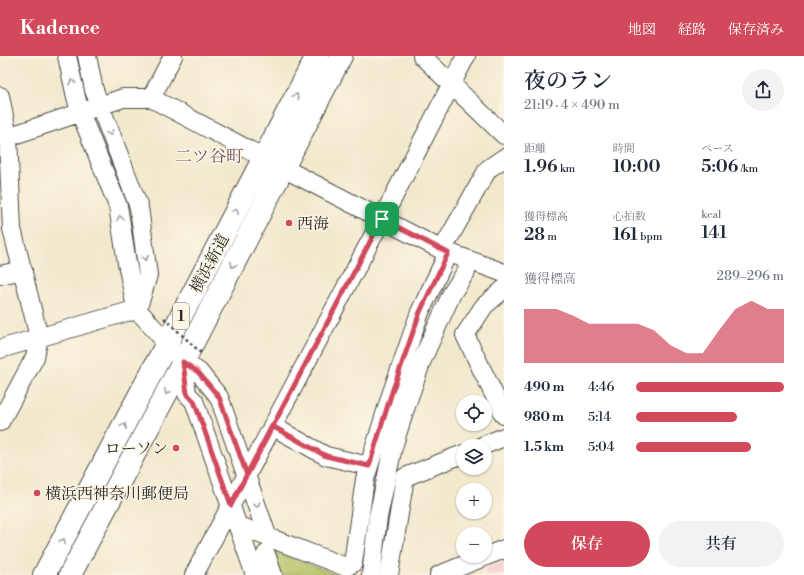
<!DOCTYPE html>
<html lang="ja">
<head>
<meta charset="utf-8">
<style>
	:root { --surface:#fff; --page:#f2f2f3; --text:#1f2937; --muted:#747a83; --accent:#d1495b }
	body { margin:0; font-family:"Libre Bodoni","Noto Serif JP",serif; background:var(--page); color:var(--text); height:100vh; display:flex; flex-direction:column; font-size:15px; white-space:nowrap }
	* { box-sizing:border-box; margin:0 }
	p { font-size:13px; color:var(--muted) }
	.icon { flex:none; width:22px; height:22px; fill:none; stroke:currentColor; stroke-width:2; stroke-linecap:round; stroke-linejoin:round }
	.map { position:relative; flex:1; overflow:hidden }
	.drawer { display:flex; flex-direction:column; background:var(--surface); width:300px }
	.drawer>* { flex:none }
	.controls { position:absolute; left:456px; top:339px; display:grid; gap:8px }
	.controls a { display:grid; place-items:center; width:36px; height:36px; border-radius:50%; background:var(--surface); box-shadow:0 1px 3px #0004; font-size:20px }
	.pin { position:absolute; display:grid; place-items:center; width:34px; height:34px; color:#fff; margin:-17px; border-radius:8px; box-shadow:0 2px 6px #0006 }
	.round { display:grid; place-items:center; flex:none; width:42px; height:42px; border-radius:21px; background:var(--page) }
	.head { display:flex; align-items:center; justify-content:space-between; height:68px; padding:0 20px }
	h1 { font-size:22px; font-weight:600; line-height:30px }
	.stats { display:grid; grid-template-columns:repeat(3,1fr); gap:6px; height:68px; padding:4px 20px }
	.stats div { display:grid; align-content:center }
	.stats b { font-size:17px; font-weight:600 }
	.stats small { font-size:11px; font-weight:400 }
	.stats p { font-size:11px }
	.chart { height:112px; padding:8px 20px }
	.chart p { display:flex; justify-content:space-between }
	.chart svg { width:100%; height:72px; margin-top:4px; fill:var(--accent); opacity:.7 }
	.action { display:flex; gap:8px; margin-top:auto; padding:8px 20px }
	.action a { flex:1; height:46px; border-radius:24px; background:var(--accent); color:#fff; font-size:16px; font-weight:600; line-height:46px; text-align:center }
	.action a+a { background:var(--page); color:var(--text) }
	ul { padding:0 20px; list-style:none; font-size:13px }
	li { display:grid; grid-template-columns:64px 48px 1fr; align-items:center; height:30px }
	li i { height:10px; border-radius:5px; background:var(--accent) }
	header { display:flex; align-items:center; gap:24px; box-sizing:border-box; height:56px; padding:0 20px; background:var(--accent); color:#fff }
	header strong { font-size:19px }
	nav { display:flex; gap:22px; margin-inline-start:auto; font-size:14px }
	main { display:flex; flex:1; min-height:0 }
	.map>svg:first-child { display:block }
	.built { fill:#f7cfd3 }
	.green { fill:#b3c163; stroke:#6f7647 }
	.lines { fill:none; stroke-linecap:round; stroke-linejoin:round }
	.minor-casing { stroke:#494843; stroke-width:20 }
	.highway-casing { stroke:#494843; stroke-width:24 }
	.minor { stroke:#fff; stroke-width:18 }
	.highway { stroke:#fff; stroke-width:22 }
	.path-bridge { stroke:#494843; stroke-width:2.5; stroke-dasharray:3 3; stroke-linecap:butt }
	.oneway { stroke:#a0a0a0 }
	.route-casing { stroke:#fff; stroke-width:8 }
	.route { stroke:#d1495b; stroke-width:5 }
	.poi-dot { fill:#d1495b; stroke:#fcf5e5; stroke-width:1.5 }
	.labels { text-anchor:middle; stroke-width:3; stroke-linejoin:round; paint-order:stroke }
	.shield { fill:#fcf5e5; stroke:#6a6863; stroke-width:1 }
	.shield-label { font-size:15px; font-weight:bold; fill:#2b2b2b }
	.poi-label { font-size:16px; fill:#2b2b2b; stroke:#fcf5e5; text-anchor:start }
	.street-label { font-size:16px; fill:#2b2b2b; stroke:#fcf5e5 }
	.neighbourhood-label { font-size:17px; fill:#6d5867; stroke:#fcf5e5 }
</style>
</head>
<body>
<header>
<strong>Kadence</strong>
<nav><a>地図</a><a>経路</a><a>保存済み</a></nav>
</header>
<main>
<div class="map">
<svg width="504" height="519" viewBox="0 0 504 519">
	<rect width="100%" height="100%" fill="#fcf5e5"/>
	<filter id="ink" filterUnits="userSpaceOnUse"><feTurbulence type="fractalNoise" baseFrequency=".025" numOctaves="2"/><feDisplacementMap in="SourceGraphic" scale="8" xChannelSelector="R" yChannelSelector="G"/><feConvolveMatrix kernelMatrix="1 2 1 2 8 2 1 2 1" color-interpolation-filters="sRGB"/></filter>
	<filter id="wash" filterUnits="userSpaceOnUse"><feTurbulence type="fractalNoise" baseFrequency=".012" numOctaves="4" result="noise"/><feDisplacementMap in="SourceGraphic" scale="16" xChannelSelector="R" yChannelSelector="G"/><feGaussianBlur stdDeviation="0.9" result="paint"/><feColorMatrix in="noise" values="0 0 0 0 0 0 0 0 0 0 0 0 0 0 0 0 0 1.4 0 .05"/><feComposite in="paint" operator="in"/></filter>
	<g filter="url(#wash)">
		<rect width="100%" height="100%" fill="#f2e9cd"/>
		<path class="built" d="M504,505v14h-17l-2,-6z"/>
		<path class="green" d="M266,492l72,27h-77l-6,-21 3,-5z"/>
	</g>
	<g filter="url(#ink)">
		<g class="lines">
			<defs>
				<path id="minor" d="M67,0l9,41 4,15 38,94 9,57 9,45
					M87,0l7,34 45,117 9,68 -11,36
					M422,0l82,79
					M0,40l8,41 4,92 27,108 -4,20 -35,65
					M151,42l22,-42
					M0,80l8,1 115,-39h28l113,60
					M283,112l159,82 62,23
					M442,194l46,-81 16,-11
					M0,219l23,-5
					M504,233l-20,17 -19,29 39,80
					M0,293l127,-37 10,-1 6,5 40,46 16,10 20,25 49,141
					M183,306l4,32 7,7 61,174
					M272,370l54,30 43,10
					M482,390l22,-9
					M239,470l107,41 7,-4 12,-84 26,-84 29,-83 28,-59
					M266,498l7,21
					M194,519l188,-356 84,-163
					M371,519l7,-58 15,-70 13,-41 16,-46 30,-67 14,-21
					M389,519l16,-98 58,-23
					M439,519l65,-26"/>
				<path id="highway" d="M44,519l110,-207 163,-312
					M70,519l113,-213 158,-306"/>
			</defs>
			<use href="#minor" class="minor-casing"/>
			<use href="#highway" class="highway-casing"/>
			<use href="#minor" class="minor"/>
			<use href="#highway" class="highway"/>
			<path class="path-bridge" d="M164,262l37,35"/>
		</g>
		<defs><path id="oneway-chevron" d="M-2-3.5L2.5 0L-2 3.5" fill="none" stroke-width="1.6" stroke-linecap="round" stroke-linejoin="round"/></defs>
		<g class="oneway">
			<use href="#oneway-chevron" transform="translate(72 26) rotate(-102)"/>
			<use href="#oneway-chevron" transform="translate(296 40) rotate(-63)"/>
			<use href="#oneway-chevron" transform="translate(110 77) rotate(69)"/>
			<use href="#oneway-chevron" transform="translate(236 155) rotate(-62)"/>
			<use href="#oneway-chevron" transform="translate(120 162) rotate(-99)"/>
			<use href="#oneway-chevron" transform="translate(145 202) rotate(83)"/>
			<use href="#oneway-chevron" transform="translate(233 209) rotate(117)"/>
			<use href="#oneway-chevron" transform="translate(167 336) rotate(118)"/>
			<use href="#oneway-chevron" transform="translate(124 370) rotate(-62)"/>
			<use href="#oneway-chevron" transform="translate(257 449) rotate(71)"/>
			<use href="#oneway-chevron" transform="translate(63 485) rotate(-62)"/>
		</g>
	</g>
	<g class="lines" filter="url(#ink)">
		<defs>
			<path id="route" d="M382,163c-45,86 -90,171 -135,256l-28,-78 -21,-25 -15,-10 4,32 7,7 37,104 41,-79 54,30 43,10 22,-71 29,-83 28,-59 -66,-34"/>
		</defs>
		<use href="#route" class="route-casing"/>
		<use href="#route" class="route"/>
	</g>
	<g class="poi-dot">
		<circle cx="289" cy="167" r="4"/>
		<circle cx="176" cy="392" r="4"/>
		<circle cx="37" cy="437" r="4"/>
	</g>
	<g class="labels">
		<rect class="shield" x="173" y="247" width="16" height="26" rx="3"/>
		<g class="shield-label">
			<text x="181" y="265">1</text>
		</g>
		<g class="poi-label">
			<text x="297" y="173">西海</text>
			<text x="168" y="398" text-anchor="end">ローソン</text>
			<text x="45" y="443">横浜西神奈川郵便局</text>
		</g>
		<g class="street-label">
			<text transform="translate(209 207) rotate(-62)" y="6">横浜新道</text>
		</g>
		<g class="neighbourhood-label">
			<text x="209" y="106">二ツ谷町</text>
		</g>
	</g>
</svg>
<div class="controls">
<a><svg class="icon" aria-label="locate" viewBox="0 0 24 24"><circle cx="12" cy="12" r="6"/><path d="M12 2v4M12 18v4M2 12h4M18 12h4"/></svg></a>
<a><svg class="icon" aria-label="layers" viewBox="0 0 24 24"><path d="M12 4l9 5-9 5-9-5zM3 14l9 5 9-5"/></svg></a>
<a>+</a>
<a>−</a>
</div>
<div class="pin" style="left:382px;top:163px;background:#1e9e55"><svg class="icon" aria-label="arrive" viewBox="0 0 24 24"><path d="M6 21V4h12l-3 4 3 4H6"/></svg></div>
</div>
<section class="drawer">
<div class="head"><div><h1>夜のラン</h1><p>21:19 · 4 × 490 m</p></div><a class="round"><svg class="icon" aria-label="share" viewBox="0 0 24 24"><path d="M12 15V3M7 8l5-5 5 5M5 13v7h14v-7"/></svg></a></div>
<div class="stats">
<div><p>距離</p><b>1.96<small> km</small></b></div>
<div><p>時間</p><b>10:00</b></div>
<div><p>ペース</p><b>5:06<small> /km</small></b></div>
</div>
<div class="stats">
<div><p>獲得標高</p><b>28<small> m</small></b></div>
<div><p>心拍数</p><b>161<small> bpm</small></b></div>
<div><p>kcal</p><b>141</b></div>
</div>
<div class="chart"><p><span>獲得標高</span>289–296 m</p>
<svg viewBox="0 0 160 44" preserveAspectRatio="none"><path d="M0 44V11L10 11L20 11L30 15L40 20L50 20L60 20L70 20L80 24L90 33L100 38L110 38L120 24L130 11L140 6L150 11L160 11V44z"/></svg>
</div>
<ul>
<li><b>490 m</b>4:46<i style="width:100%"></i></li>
<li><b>980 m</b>5:14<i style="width:68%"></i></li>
<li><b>1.5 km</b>5:04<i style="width:78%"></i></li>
</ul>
<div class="action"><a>保存</a><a>共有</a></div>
</section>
</main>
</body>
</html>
